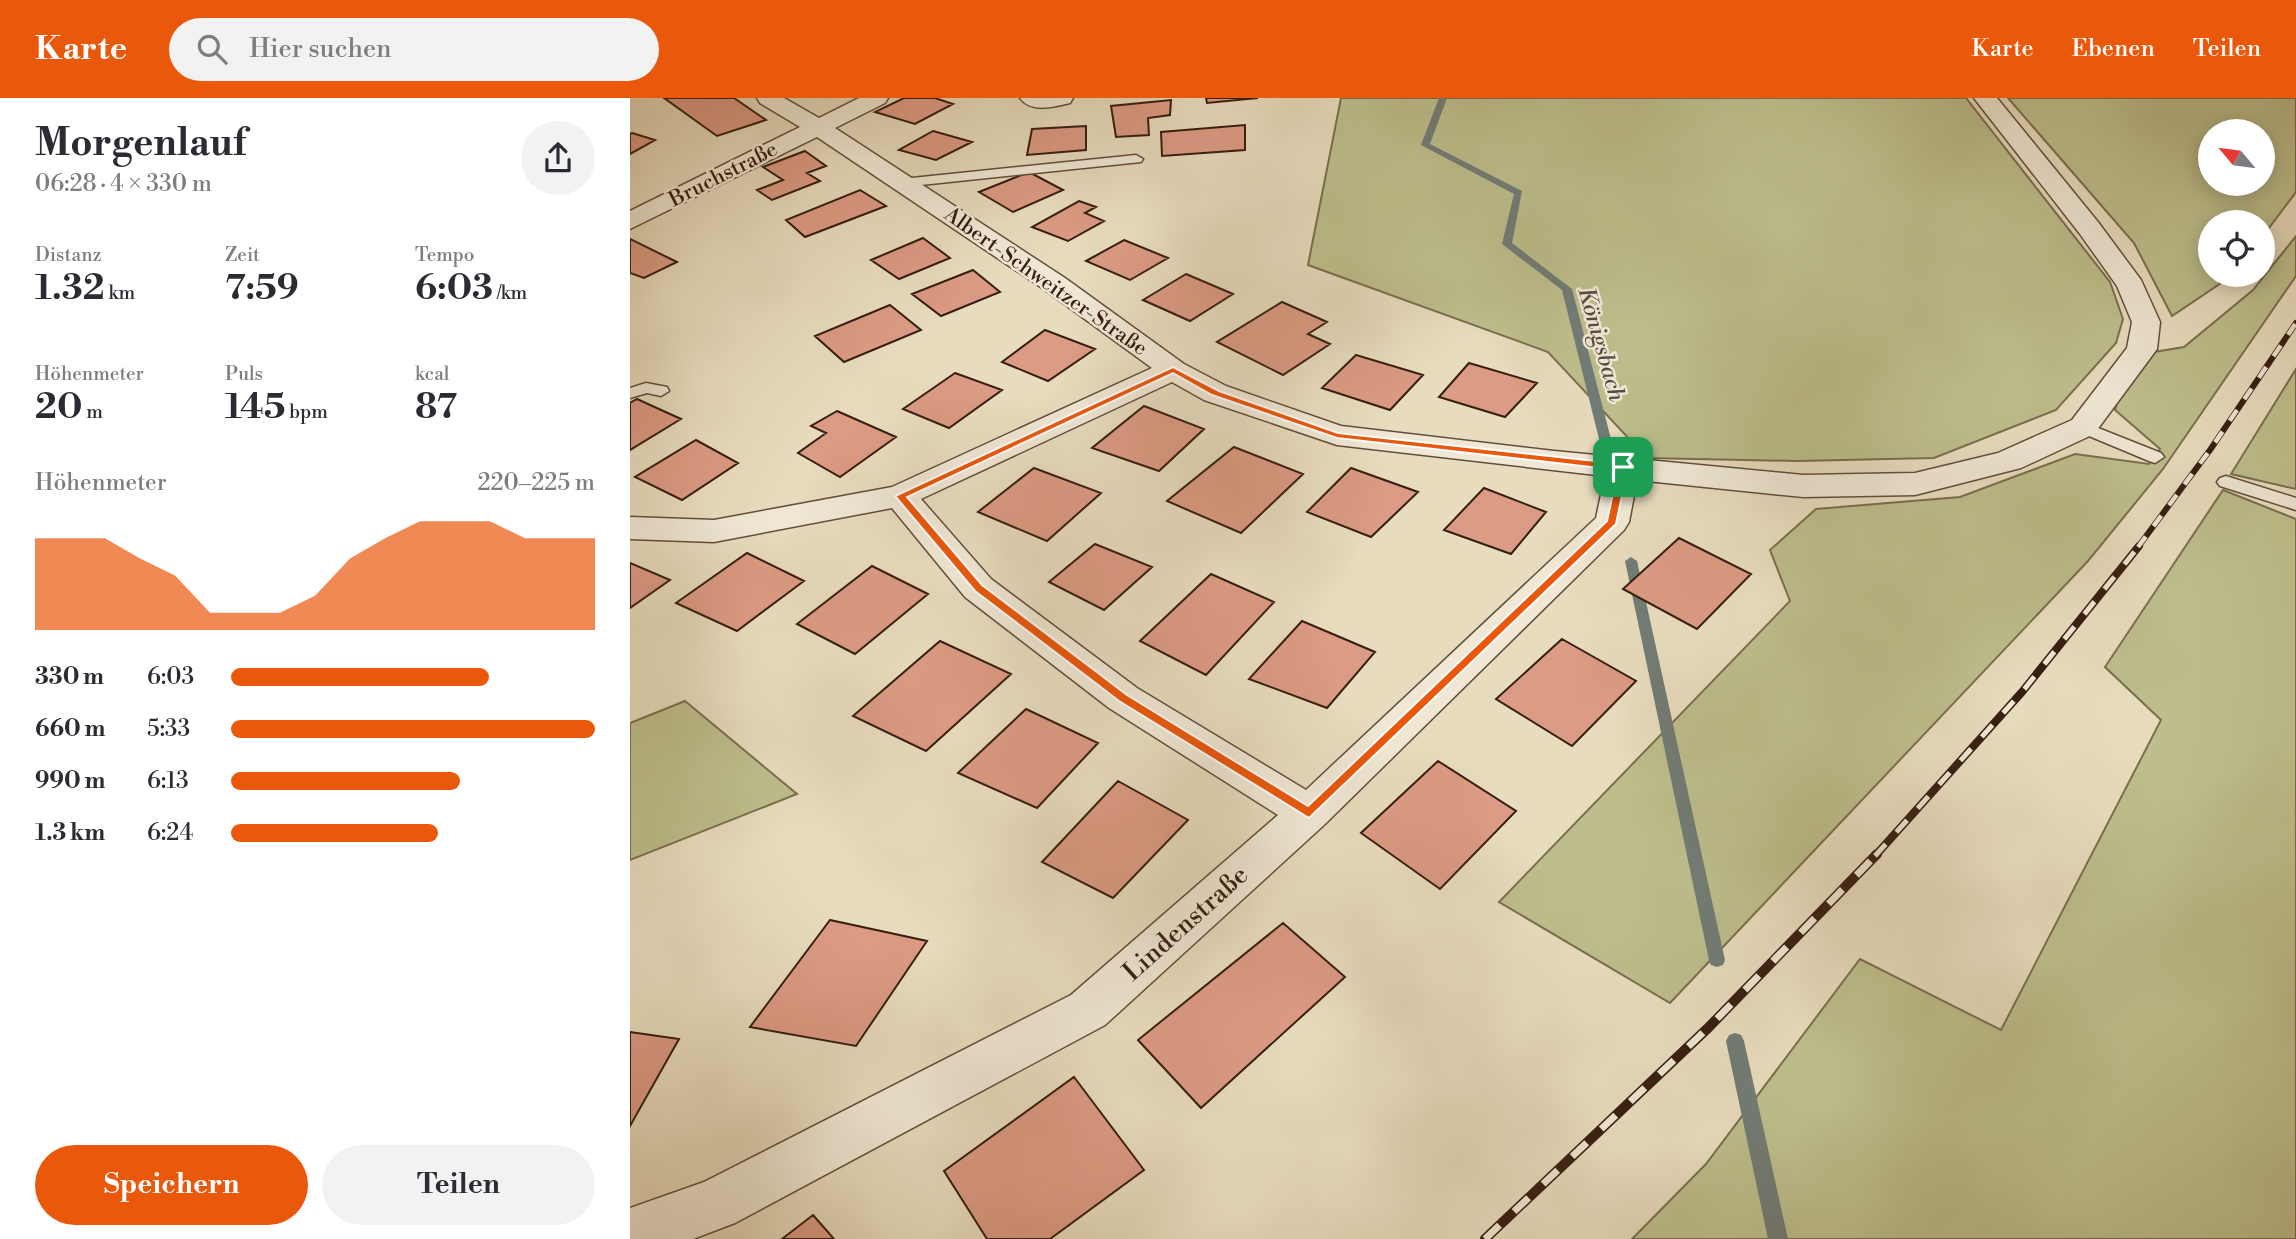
<!DOCTYPE html>
<html lang="de">
<head>
<meta charset="utf-8">
<style>
	:root { --surface:#fff; --page:#f2f2f3; --text:#2b2b33; --muted:#7c7c81; --accent:#ea580c }
	body { margin:0; font-family:"Libre Bodoni",serif; background:var(--page); color:var(--text); height:100vh; display:flex; flex-direction:column; font-size:26px; white-space:nowrap }
	* { box-sizing:border-box; margin:0 }
	p { font-size:23px; color:var(--muted) }
	.icon { flex:none; width:38px; height:38px; fill:none; stroke:currentColor; stroke-width:2; stroke-linecap:round; stroke-linejoin:round }
	.map { position:relative; flex:1; overflow:hidden }
	.details { display:flex; flex-direction:column; background:var(--surface); width:630px }
	.details>* { flex:none }
	.needle { width:46px; rotate:299deg }
	.fabs { position:absolute; left:1568px; top:21px; display:grid; gap:14px }
	.fabs a { display:grid; place-items:center; width:77px; height:77px; border-radius:50%; background:var(--surface); box-shadow:0 4px 18px #0003; font-size:35px }
	.pin { position:absolute; display:grid; place-items:center; width:60px; height:60px; color:#fff; margin:-30px; border-radius:14px; box-shadow:0 4px 10px #0006 }
	.round { display:grid; place-items:center; flex:none; width:74px; height:74px; border-radius:37px; background:var(--page) }
	.headline { display:flex; align-items:center; justify-content:space-between; height:119px; padding:0 35px }
	h1 { font-size:38px; font-weight:800; line-height:52px }
	.metrics { display:grid; grid-template-columns:repeat(3,1fr); gap:10px; height:119px; padding:7px 35px }
	.metrics div { display:grid; align-content:center }
	.metrics b { font-size:35px; font-weight:800 }
	.metrics small { font-size:19px; font-weight:400 }
	.metrics p { font-size:19px }
	.chart { height:196px; padding:14px 35px }
	.chart p { display:flex; justify-content:space-between }
	.chart svg { width:100%; height:126px; margin-top:7px; fill:var(--accent); opacity:.7 }
	.action { display:flex; gap:14px; margin-top:auto; padding:14px 35px }
	.action a { flex:1; height:80px; border-radius:42px; background:var(--accent); color:#fff; font-size:28px; font-weight:800; line-height:80px; text-align:center }
	.action a+a { background:var(--page); color:var(--text) }
	ul { padding:0 35px; list-style:none; font-size:23px }
	li { display:grid; grid-template-columns:112px 84px 1fr; align-items:center; height:52px }
	li i { height:18px; border-radius:9px; background:var(--accent) }
	header { display:flex; align-items:center; gap:42px; box-sizing:border-box; height:98px; padding:0 35px; background:var(--accent); color:#fff }
	header strong { font-size:33px }
	nav { display:flex; gap:38px; margin-inline-start:auto; font-size:24px }
	.search { width:490px; height:63px; background:var(--page); display:flex; align-items:center; gap:18px; box-sizing:border-box; padding:0 24px; border-radius:38px; color:var(--muted); font-size:26px }
	main { display:flex; flex:1; min-height:0 }
	.map>svg:first-child { display:block }
	.green { fill:#bdbe8c; stroke:#7a6e4e; stroke-width:2; fill-rule:evenodd }
	.lines { fill:none; stroke-linecap:round; stroke-linejoin:round }
	.stream { fill:#717c76; fill-rule:evenodd }
	.building { fill:#dc9b84; stroke:#361e11; stroke-width:2 }
	.service-casing { stroke:#624e3c; stroke-width:3 }
	.minor-casing { stroke:#624e3c; stroke-width:3 }
	.service { fill:#f0e8d5; fill-rule:evenodd }
	.minor { fill:#f0e8d5; fill-rule:evenodd }
	.rail-far2-casing { stroke:#361e11; stroke-width:6 }
	.rail-far1-casing { stroke:#361e11; stroke-width:8 }
	.rail-casing { stroke:#361e11; stroke-width:10 }
	.rail-far2 { stroke:#f0e8d5; stroke-width:4.5; stroke-dasharray:13; stroke-linecap:butt }
	.rail-far1 { stroke:#f0e8d5; stroke-width:5; stroke-dasharray:16; stroke-linecap:butt }
	.rail { stroke:#f0e8d5; stroke-width:7; stroke-dasharray:20; stroke-linecap:butt }
	.route { fill:#ea580c; stroke:#fff; stroke-width:2; fill-rule:evenodd }
	.labels { text-anchor:middle; stroke-width:5; stroke-linejoin:round; paint-order:stroke }
	.far-street-label { font-size:21px; fill:#361e11; stroke:#f0e8d5 }
	.far-water-label { font-size:23px; font-style:italic; fill:#544d43; stroke:#f0e8d5 }
	.street-label { font-size:26px; fill:#361e11; stroke:#f0e8d5 }
</style>
</head>
<body>
<header>
<strong>Karte</strong>
<div class="search"><svg class="icon" aria-label="search" viewBox="0 0 24 24"><circle cx="10" cy="10" r="6"/><path d="M15 15l6 6"/></svg>Hier suchen</div>
<nav><a>Karte</a><a>Ebenen</a><a>Teilen</a></nav>
</header>
<main>
<section class="details">
<div class="headline"><div><h1>Morgenlauf</h1><p>06:28 · 4 × 330 m</p></div><a class="round"><svg class="icon" aria-label="share" viewBox="0 0 24 24"><path d="M12 15V3M7 8l5-5 5 5M5 13v7h14v-7"/></svg></a></div>
<div class="metrics">
<div><p>Distanz</p><b>1.32<small> km</small></b></div>
<div><p>Zeit</p><b>7:59</b></div>
<div><p>Tempo</p><b>6:03<small> /km</small></b></div>
</div>
<div class="metrics">
<div><p>Höhenmeter</p><b>20<small> m</small></b></div>
<div><p>Puls</p><b>145<small> bpm</small></b></div>
<div><p>kcal</p><b>87</b></div>
</div>
<div class="chart"><p><span>Höhenmeter</span>220–225 m</p>
<svg viewBox="0 0 160 44" preserveAspectRatio="none"><path d="M0 44V12L10 12L20 12L30 19L40 25L50 38L60 38L70 38L80 32L90 19L100 12L110 6L120 6L130 6L140 12L150 12L160 12V44z"/></svg>
</div>
<ul>
<li><b>330 m</b>6:03<i style="width:71%"></i></li>
<li><b>660 m</b>5:33<i style="width:100%"></i></li>
<li><b>990 m</b>6:13<i style="width:63%"></i></li>
<li><b>1.3 km</b>6:24<i style="width:57%"></i></li>
</ul>
<div class="action"><a>Speichern</a><a>Teilen</a></div>
</section>
<div class="map">
<svg width="1666" height="1141" viewBox="0 0 1666 1141">
	<rect width="100%" height="100%" fill="#e8dcbe"/>
	<filter id="stains"><feTurbulence type="fractalNoise" baseFrequency=".00286" numOctaves="4"/><feColorMatrix values="0 0 0 0 .2 0 0 0 0 .09 0 0 0 0 .02 0 0 0 .5 -.17"/></filter>
	<radialGradient id="worn" r=".72"><stop offset=".6" stop-color="#630" stop-opacity="0"/><stop offset="1" stop-color="#630" stop-opacity=".3"/></radialGradient>
	<path class="green" d="M711,0h625l144,184 13,37 -7,24 -60,67 -122,48 -136,3 -151,-3 -99,-106 -240,-87z
		M1378,0h288v94l-33,44v-14h-53v53h23l-61,41 -38,-73zM1580,33h53v53h-53z
		M1666,138v40l-133,193 -75,92 -418,442 -171,-101 291,-301 -20,-51 46,-41 144,-12 115,-43 74,10 11,-15 -45,-39 4,-13 35,-45 30,-5 69,-57z
		M1666,271v120l-65,-15z
		M1593,392l73,29v720h-664l74,-75 154,-205 141,71 160,-310 -56,-53z
		M55,603l112,93 -167,66v-137z"/>
	<g class="lines">
		<path class="stream" d="M809,0h8l-17,46 92,47 -10,52 60,46 39,150 -2,3h-8l-2,-3 -37,-149 -60,-46 12,-50 -93,-49z
			M1001,459l6,4 88,399 -2,5 -6,2 -6,-2 -2,-5 -84,-399z
			M1105,935l6,2 3,6 44,198h-20l-42,-198 3,-6z"/>
	</g>
	<path class="building" d="M34,0h70l32,22 -49,16z
		M274,0h31l18,6 -38,20 -40,-12z
		M576,0h52l-51,5z
		M541,2l-1,15 -22,3 1,17 -33,2 -5,-31z
		M615,27v25l-83,6 -1,-24z
		M456,28v24l-59,5 5,-26z
		M303,33l39,11 -36,18 -37,-10z
		M2,35l23,7 -25,14v-20z
		M175,53l21,15 -19,7 13,8 -48,19 -15,-10 26,-10 -20,-13z
		M399,74l34,18 -50,22 -34,-20z
		M230,92l26,16 -81,31 -19,-17z
		M449,103l17,6 -11,6 19,8 -36,20 -36,-14z
		M293,140l27,20 -51,21 -28,-19z
		M0,141l47,23 -33,16 -14,-5z
		M494,142l44,18 -38,22 -44,-19z
		M343,172l27,22 -59,24 -29,-22z
		M556,176l47,20 -43,27 -47,-21z
		M652,204l45,20 -19,12 22,10 -47,31 -66,-33z
		M260,207l31,25 -77,32 -29,-26z
		M415,232l50,19 -47,32 -46,-19z
		M726,257l67,20 -33,35 -68,-22z
		M839,265l68,20 -32,34 -66,-20z
		M325,275l47,17 -53,38 -46,-19z
		M7,301l44,20 -51,31v-47z
		M514,308l60,23 -45,42 -67,-23z
		M207,313l59,26 -56,40 -42,-24 28,-20 -15,-7z
		M66,342l42,23 -56,37 -47,-23z
		M604,349l69,27 -62,59 -74,-32z
		M404,370l67,25 -54,48 -69,-29z
		M721,370l67,24 -47,45 -64,-25z
		M854,390l62,24 -35,42 -67,-24z
		M1049,440l72,36 -54,55 -74,-40z
		M465,446l57,23 -48,43 -55,-28z
		M117,455l57,28 -67,50 -61,-28z
		M0,465l40,17 -40,28z
		M242,468l56,28 -73,60 -58,-30z
		M581,476l63,28 -68,73 -66,-34z
		M672,523l73,31 -48,56 -78,-29z
		M932,541l74,42 -64,65 -76,-47z
		M310,543l71,33 -85,77 -73,-35z
		M396,611l72,34 -61,65 -79,-35z
		M808,663l78,50 -76,78 -79,-56z
		M488,683l70,39 -75,78 -71,-36z
		M200,822l97,21 -71,105 -106,-19z
		M653,825l62,54 -144,131 -63,-68z
		M0,934l49,7 -49,87z
		M444,979l70,93 -94,69h-63l-43,-68z
		M183,1117l21,24h-52z"/>
	<g class="lines">
		<defs>
			<path id="service" d="M506,57l7,4 -2,3 -239,25 -7,-4 7,-4z
				M16,285l21,4 2,4 -8,5 -14,-3 -17,5v-10z
				M1453,324l78,31 3,4 -9,6 -6,-2 -72,-30 -3,-4z
				M1596,378l70,22v12l-76,-24 -3,-4 3,-4z"/>
			<path id="minor" d="M127,0h27l35,20 40,-20h29l-3,5 -50,25 230,150 119,86 42,22 115,40 213,25 249,24 112,-2 83,-20 74,-33 55,-72 5,-26 -15,-36 -37,-52 -106,-136h23l101,124 43,58 19,42 -3,27 -63,85 -73,34 -106,27 -112,2 -166,-17 -8,42 -5,8 -300,295 -219,200 -370,198 -42,16h-63v-31l74,-26 367,-187 207,-180 -169,-107 -144,-111 -73,-89 -178,34 -84,-3v-22l84,3 178,-33 260,-119 -107,-78 -228,-153 -187,92v-18l170,-84 -40,-24zM542,284l32,18 133,45 268,31 -9,42 -290,272 -169,-102 -146,-109 -70,-80z
				M390,0h53l-3,5c-16,4 -40,10 -50,-5z"/>
		</defs>
		<use href="#service" class="service-casing"/>
		<use href="#minor" class="minor-casing"/>
		<use href="#service" class="service"/>
		<use href="#minor" class="minor"/>
		<defs>
			<path id="rail-far2" d="M1508,449l72,-97 86,-127"/>
			<path id="rail-far1" d="M1245,758l147,-164 117,-146"/>
			<path id="rail" d="M855,1141l223,-211 169,-174"/>
		</defs>
		<use href="#rail-far2" class="rail-far2-casing"/>
		<use href="#rail-far1" class="rail-far1-casing"/>
		<use href="#rail" class="rail-casing"/>
		<use href="#rail-far2" class="rail-far2"/>
		<use href="#rail-far1" class="rail-far1"/>
		<use href="#rail" class="rail"/>
	</g>
	<path class="route" d="M543,269l46,24 119,42 285,31 5,3 -12,57 -307,294 -190,-117 -144,-110 -80,-95zM543,275l39,22 125,43 281,32 -11,51 -299,285 -181,-111 -145,-110 -75,-88z"/>
	<g class="labels">
		<g class="far-street-label">
			<text transform="translate(93 76) rotate(-27)" y="7">Bruchstraße</text>
			<text transform="translate(416 183) rotate(35)" y="7">Albert-Schweitzer-Straße</text>
		</g>
		<g class="far-water-label">
			<text transform="translate(972 246) rotate(74)" y="8">Königsbach</text>
		</g>
		<g class="street-label">
			<text transform="translate(555 825) rotate(-42)" y="9">Lindenstraße</text>
		</g>
	</g>
	<rect width="100%" height="100%" filter="url(#stains)"/>
	<rect width="100%" height="100%" fill="url(#worn)"/>
</svg>
<div class="fabs">
<a><svg class="needle" viewBox="-14 -14 28 28"><path d="M0-13l5 13h-10z" fill="#e53935"/><path d="M0 13l5-13h-10z" fill="#7c7c81"/></svg></a>
<a><svg class="icon" aria-label="locate" viewBox="0 0 24 24"><circle cx="12" cy="12" r="6"/><path d="M12 2v4M12 18v4M2 12h4M18 12h4"/></svg></a>
</div>
<div class="pin" style="left:993px;top:369px;background:#1e9e55"><svg class="icon" aria-label="arrive" viewBox="0 0 24 24"><path d="M6 21V4h12l-3 4 3 4H6"/></svg></div>
</div>
</main>
</body>
</html>
